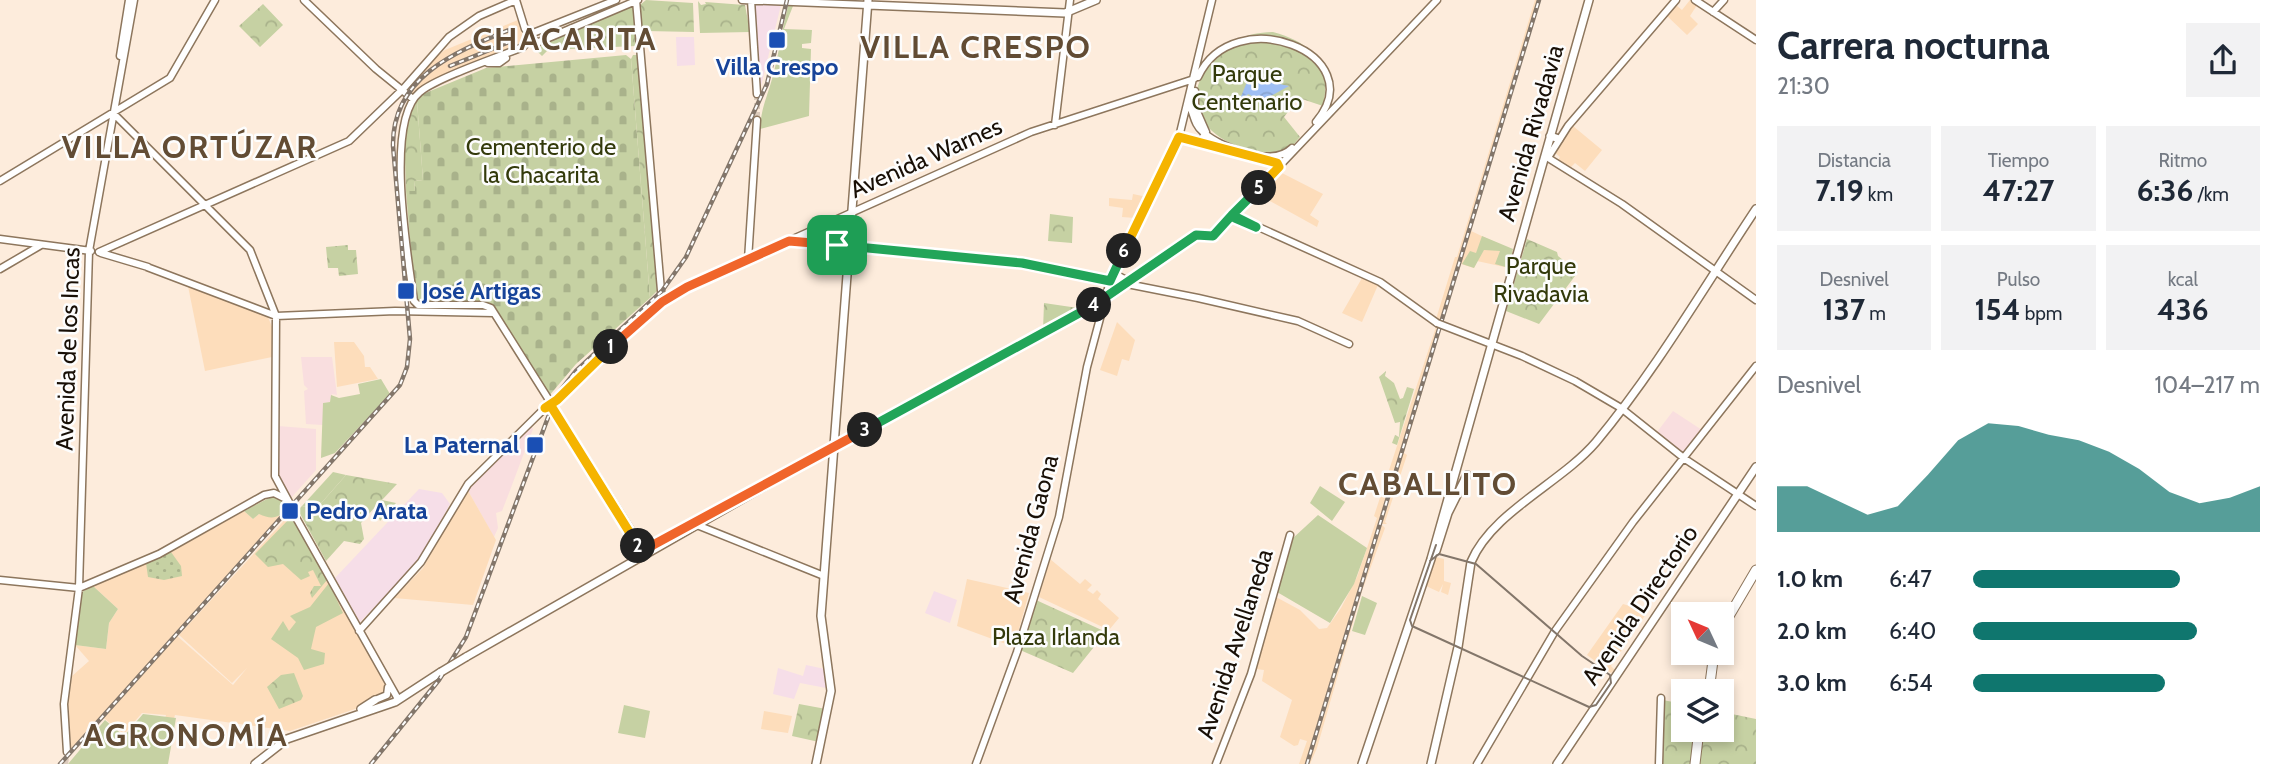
<!DOCTYPE html>
<html lang="es">
<head>
<meta charset="utf-8">
<style>
	:root { --surface:#fff; --page:#f2f2f3; --text:#1f2937; --muted:#747a83; --accent:#0f766e }
	body { margin:0; font-family:Cabin,sans-serif; background:var(--page); color:var(--text); height:100vh; display:flex; flex-direction:column; font-size:26px; white-space:nowrap }
	* { box-sizing:border-box; margin:0 }
	p { font-size:23px; color:var(--muted) }
	.icon { flex:none; width:38px; height:38px; fill:none; stroke:currentColor; stroke-width:2; stroke-linecap:round; stroke-linejoin:round }
	.map { position:relative; flex:1; overflow:hidden }
	.sheet { display:flex; flex-direction:column; background:var(--surface); width:525px }
	.sheet>* { flex:none }
	.needle { width:46px; rotate:314deg }
	.buttons { position:absolute; left:1671px; top:602px; display:grid; gap:14px }
	.buttons a { display:grid; place-items:center; width:63px; height:63px; border-radius:0px; background:var(--surface); box-shadow:0 4px 10px #0003; font-size:35px }
	.pin { position:absolute; display:grid; place-items:center; width:60px; height:60px; color:#fff; margin:-30px; border-radius:14px; box-shadow:0 4px 10px #0006 }
	.km { position:absolute; width:35px; height:35px; margin:-18px; border-radius:50%; background:#222; color:#fff; font-size:19px; line-height:35px; text-align:center }
	.round { display:grid; place-items:center; flex:none; width:74px; height:74px; border-radius:0px; background:var(--page) }
	.overview { display:flex; align-items:center; justify-content:space-between; height:119px; padding:0 21px }
	h1 { font-size:38px; font-weight:700; line-height:52px }
	.metrics { display:grid; grid-template-columns:repeat(3,1fr); gap:10px; height:119px; padding:7px 21px }
	.metrics div { display:grid; align-content:center; border-radius:0px; background:var(--page); text-align:center }
	.metrics b { font-size:30px; font-weight:700 }
	.metrics small { font-size:19px; font-weight:400 }
	.metrics p { font-size:19px }
	.chart { height:196px; padding:14px 21px }
	.chart p { display:flex; justify-content:space-between }
	.chart svg { width:100%; height:126px; margin-top:7px; fill:var(--accent); opacity:.7 }
	ul { padding:0 21px; list-style:none; font-size:23px }
	li { display:grid; grid-template-columns:112px 84px 1fr; align-items:center; height:52px }
	li i { height:18px; border-radius:9px; background:var(--accent) }
	main { display:flex; flex:1; min-height:0 }
	.map>svg:first-child { display:block }
	.commercial { fill:#f6dee8 }
	.industrial { fill:#f9dedf }
	.built { fill:#fdddbb }
	.grass { fill:#c6d1a3 }
	.cemetery { fill:url(#cemetery-stones) }
	.park { fill:url(#park-crowns) }
	.garden { fill:url(#garden-dots) }
	.water { fill:url(#water-waves) }
	.lines { fill:none; stroke-linecap:round; stroke-linejoin:round }
	.secondary-tunnel { stroke:#dbcbbc; stroke-width:6; stroke-dasharray:6 3; stroke-linecap:butt }
	.secondary-casing { stroke:#8d765d; stroke-width:9 }
	.primary-casing { stroke:#8d765d; stroke-width:10 }
	.motorway-casing { stroke:#8d765d; stroke-width:11 }
	.secondary { stroke:#fff; stroke-width:6 }
	.primary { stroke:#fff; stroke-width:7 }
	.motorway { stroke:#fff; stroke-width:9 }
	.tram { stroke:#83766a; stroke-width:2 }
	.rail-casing { stroke:#83766a; stroke-width:4.5 }
	.rail { stroke:#fdfdfd; stroke-width:2; stroke-dasharray:5; stroke-linecap:butt }
	.secondary-bridge-casing { stroke:#8d765d; stroke-width:9; stroke-linecap:butt }
	.primary-bridge-casing { stroke:#8d765d; stroke-width:10; stroke-linecap:butt }
	.secondary-bridge { stroke:#fff; stroke-width:6 }
	.primary-bridge { stroke:#fff; stroke-width:7 }
	.split-1-casing { stroke:#fff; stroke-width:14 }
	.split-2-casing { stroke:#fff; stroke-width:14 }
	.split-3-casing { stroke:#fff; stroke-width:14 }
	.split-4-casing { stroke:#fff; stroke-width:14 }
	.split-5-casing { stroke:#fff; stroke-width:14 }
	.split-6-casing { stroke:#fff; stroke-width:14 }
	.split-7-casing { stroke:#fff; stroke-width:14 }
	.split-1 { stroke:#f0652b; stroke-width:9 }
	.split-2 { stroke:#f5b400; stroke-width:9 }
	.split-3 { stroke:#f0652b; stroke-width:9 }
	.split-4 { stroke:#22a559; stroke-width:9 }
	.split-5 { stroke:#22a559; stroke-width:9 }
	.split-6 { stroke:#f5b400; stroke-width:9 }
	.split-7 { stroke:#22a559; stroke-width:9 }
	.transit-dot { fill:#1a4fb4; stroke:#fdfdfd; stroke-width:2.5 }
	.labels { text-anchor:middle; stroke-width:5; stroke-linejoin:round; paint-order:stroke }
	.transit-label { font-size:24px; font-weight:bold; fill:#164399; stroke:#fdfdfd; text-anchor:start }
	.park-label { font-size:24px; fill:#333a0b; stroke:#fdfdfd }
	.street-label { font-size:24px; fill:#180f06; stroke:#fdfdfd }
	.district-label { font-size:32px; font-weight:bold; letter-spacing:2px; fill:#624c34; stroke:#fdfdfd }
</style>
</head>
<body>
<main>
<div class="map">
<svg width="1756" height="764" viewBox="0 0 1756 764">
	<defs>
		<pattern id="cemetery-stones" width="16" height="16" patternUnits="userSpaceOnUse" patternTransform="scale(1.75)"><rect width="16" height="16" fill="#c6d1a3"/><path d="M2 7V4a2 2 0 0 1 4 0v3zM10 15v-3a2 2 0 0 1 4 0v3z" fill="#a9b28b"/></pattern>
		<pattern id="park-crowns" width="20" height="18" patternUnits="userSpaceOnUse" patternTransform="scale(1.75)"><rect width="20" height="18" fill="#c6d1a3"/><path d="M2 6a3 3 0 1 1 6 0M12 15a3 3 0 1 1 6 0" fill="none" stroke="#a9b28b"/></pattern>
		<pattern id="garden-dots" width="8" height="8" patternUnits="userSpaceOnUse" patternTransform="scale(1.75)"><rect width="8" height="8" fill="#c6d1a3"/><path d="M2 2h.1M6 6h.1" fill="none" stroke="#a9b28b" stroke-width="1.8" stroke-linecap="round"/></pattern>
		<pattern id="water-waves" width="16" height="10" patternUnits="userSpaceOnUse" patternTransform="scale(1.75)"><rect width="16" height="10" fill="#9fbff4"/><path d="M0 5q4-4 8 0t8 0" fill="none" stroke="#88a3d0"/></pattern>
	</defs>
	<rect width="100%" height="100%" fill="#fdecdc"/>
	<path class="commercial" d="M755,5h26l-22,89v-23z
		M676,37h18l1,28 -18,1z
		M419,489l23,4 8,11 -33,59 -57,59 -25,-44z
		M934,591l23,9 -7,23 -25,-10z
		M806,665l19,4 1,19 -26,-5 -6,16 -21,-5 5,-26 25,8z"/>
	<path class="industrial" d="M301,357h31l5,38 -5,-1 -2,8 -7,1v22l-17,-1 -2,-33 4,-2 -4,-4z
		M1673,411l29,19 -18,23 -27,-21z
		M278,426l38,3v41l-25,28 -13,-21z
		M531,426l2,3 -24,64 -7,18 -6,2 2,15 -4,9 -27,-48z"/>
	<path class="built" d="M1535,0h5l-69,231 43,20 -5,17 -32,-7 -3,7 -13,-4 -18,58 -7,-3 19,-62h2z
		M1690,0l7,5 -7,11 8,8 -11,11 -20,-19 9,-11 6,5z
		M518,20l7,23 -99,40 -13,11 -7,-4 21,-26 18,-14z
		M1573,126l29,24 -17,21 -10,-8 -5,5 -12,-8 2,-3 -7,-6z
		M1280,172l43,22 -13,21 9,6 -2,6 -58,-32z
		M1133,194l14,3 -12,21 -13,-1 1,-9 -14,-2v-8l23,2z
		M1362,278l16,7 -16,37 -20,-9z
		M188,286l80,31 4,10v30l-67,14z
		M1117,322l18,18 -6,21 -7,-2 -5,17 -17,-6z
		M1436,327l5,2 -37,124 3,2 -22,67 2,2h-6l4,4 -23,63 -45,157 -7,16h-11l8,-23 -7,-2 -2,6 -4,1 -14,-9 12,-37 -30,-19 2,-11 -8,-1 20,-72 24,13 19,19 8,-1 14,-20 16,-31 10,-29 10,-30 -3,-2z
		M334,342h20l10,14 1,11h5l8,12 -41,8z
		M467,489l29,51 -23,65 -79,-7 29,-30z
		M289,508l-113,127 57,50 14,-17 -15,15 -53,-48 112,-122 94,172 1,8 -16,5 -9,9 -71,24 -115,-16 -3,10 -8,-2 2,-8 -24,-2 -18,21 -23,-18 -30,34 -3,-49 4,-25 17,-15 -14,-16 31,4 3,-26 9,-14 -25,-23 71,-30 80,-45 9,8 6,-5 22,2z
		M1436,557l8,2v22l7,2 -3,12 -7,-3 2,-8 -4,8 -13,-6z
		M1050,559l30,25 5,-5 7,6 -5,5 6,4 4,-4 4,4 -3,5 21,19 -10,12 -70,-33z
		M967,579l62,14 -15,54 -57,-21z
		M1623,604l23,7 4,-3 -39,58 4,4 -4,3 -24,-18z
		M764,711l28,5 -4,17 -27,-4z"/>
	<path class="grass" d="M788,6h5l-9,23 28,1 -1,13 -9,1v4l9,1 -2,67 -49,13c1,-20 6,-29 12,-50 6,-20 10,-50 16,-73z
		M1482,236l31,13 -4,19 -14,-4 5,-13 -16,-1 -10,18 -12,-4 8,-13 6,2z
		M381,379l9,15 -55,59 -14,5 2,-55 7,-1 1,-7 8,3 21,-4 -2,-10z
		M333,472l13,3 -30,34 -14,-3z
		M1320,486l25,16 -13,19 -22,-18z
		M271,497l7,1 11,10c-10,10 -17,12 -30,6l-6,5 -9,-8z
		M1318,515l49,33 -13,36 -24,39 -53,-31 15,-53z
		M329,583l14,30 -27,14 -5,22 14,4 -1,11 -20,6 -6,-12 -27,-19 12,-18 6,10 7,-9 -6,-6 20,-9z
		M93,586l25,23 -9,14 -3,26 -31,-4 7,-53z
		M1362,596l15,7 -12,32 -13,-4z
		M624,705l26,6 -5,27 -27,-5z
		M143,714l33,4 -8,46h-100l37,-44 19,16z"/>
	<path class="cemetery" d="M626,55l5,4 19,239 -74,66 -27,32 -58,-92 -76,-3 -9,-110h9l-1,-10 9,-1 -6,-79 6,-7 63,-26z"/>
	<path class="park" d="M646,0l47,3 1,29 -48,-1v-4h-4l-2,-22z
		M698,1l3,4 5,-1 -1,-2 40,3 5,27 -50,1z
		M263,4l20,21 -23,22 -21,-21z
		M632,6l3,1 1,39 -88,4 -6,6 -5,-5 6,-10z
		M1273,32c40,11 59,32 50,74l-24,-8 -15,19 16,20c-4,4 -7,9 -11,12 -11,8 -25,5 -37,2 -46,-12 -76,-46 -40,-90 17,-21 34,-28 61,-29z
		M633,55h5l19,236 -7,7 -19,-239z
		M417,101l6,79 -9,1 1,10h-9l-2,-63z
		M1050,214l23,3 -1,26 -24,-2z
		M1527,239l30,13 1,4 20,16 -39,52 -33,-13z
		M348,245v5h8l2,24 -19,2 -1,-8h-10l-2,-21z
		M1044,303l34,5 1,2 -36,20z
		M1386,371l-1,5 9,7 6,16 3,-1 4,-11 7,2 -17,56 -5,-2 3,-8 4,2 1,-15 -5,1 -16,-46z
		M346,475l51,9 -15,16 14,3 -16,18 -5,-14 -14,16 3,16 -4,5 -16,-3 -18,20 -28,-51 4,-4 14,3z
		M292,516l35,64 -15,18 -2,-5 4,-7h7l-8,-16 -5,2 2,4 -9,4 -18,-16 -15,3 -13,-13z
		M1036,600l70,32 -33,41 -53,-23z
		M294,673l9,23 -2,4 -22,9 -12,-22 14,-12z
		M1663,700l20,4 1,26h38v-18l34,7v45h-95z
		M799,704l27,5 -7,33 -27,-6z"/>
	<path class="garden" d="M171,552l10,14 1,10 -18,4 -16,-3 -2,-14z"/>
	<path class="water" d="M1265,81l24,5 -27,15 -14,-7 -4,6 -4,-1 7,-17z"/>
	<g class="lines">
		<path class="secondary-tunnel" d="M757,94v26
			M65,764l2,-12"/>
		<defs>
			<path id="secondary" d="M304,0l72,69 37,30
				M516,0l9,29
				M636,0l26,302
				M742,0l126,5
				M751,0l6,94
				M1695,0l61,40
				M1713,12l11,-12
				M525,28l8,5 83,-33
				M529,40l-6,7c-22,9 -87,31 -103,45 -36,29 -12,165 -6,209l4,4h65l8,3 155,246
				M529,40l10,2 99,-42
				M120,56l9,-56
				M488,63h11l7,-5
				M1198,77c35,-77 176,-24 118,45
				M1195,91v16l11,25 -6,10
				M1188,103c6,9 5,21 15,29 18,16 69,36 89,16
				M113,113l137,137 26,66 -1,160 14,26
				M1055,125l15,-125
				M1179,137l43,11
				M1545,156l77,48 134,96
				M1549,156l19,-30 108,-126
				M0,181l170,-103 45,-78
				M1232,215l148,67 57,41
				M807,233l32,10 187,21 172,34 100,23 51,23
				M0,239l91,12
				M792,241l45,6
				M99,252l250,-111 55,-53 45,-51 30,-21 37,-16
				M101,253l47,14
				M748,260l9,-140
				M147,267l129,49 119,-5 99,2
				M0,269l41,-24
				M1113,273l13,7v4
				M1442,325l80,31 53,25 46,27 64,51 71,47
				M545,408c18,-6 22,-20 35,-33 31,-32 67,-67 106,-88l345,-155 163,-53
				M839,444l271,-148 86,-61 17,1 224,-236
				M294,514l104,185
				M692,523l132,53
				M0,580l79,8 80,-34 105,-59 10,-2 10,5
				M359,631l62,-69 47,-78 79,-78
				M375,700l12,-5 1,-8
				M67,752l-3,-48 15,-116 10,-337 45,-251
				M976,764l41,-112 42,-135 28,-150 23,-86 69,-144 33,-137
				M1216,764l35,-90 39,-139
				M1477,764l78,-133 78,-109 123,-156
				M1659,764l2,-66"/>
			<path id="primary" d="M868,5l197,8 31,-13
				M1550,136l9,3
				M1436,551l12,-38 19,-38
				M466,657l369,-211
				M361,709l14,-9
				M255,764l32,-25 108,-37 46,-30
				M816,764l15,-73 -10,-75 47,-616
				M1362,764l69,-205 158,-559
				M1431,764l27,-117 13,-85c21,-50 90,-79 125,-120 60,-72 108,-155 160,-233
				M1557,764l199,-297"/>
			<path id="motorway" d="M1722,628l34,-58
				M1709,691l5,-38
				M1695,764l4,-34"/>
		</defs>
		<use href="#secondary" class="secondary-casing"/>
		<use href="#primary" class="primary-casing"/>
		<use href="#motorway" class="motorway-casing"/>
		<use href="#secondary" class="secondary"/>
		<use href="#primary" class="primary"/>
		<use href="#motorway" class="motorway"/>
		<path class="tram" d="M1430,561l9,-7 37,10 106,92 28,19 1,8 -15,22 -7,2 -177,-81 -2,-6 26,-75"/>
		<defs>
			<path id="rail" d="M450,66l64,-26
				M60,764l340,-379 7,-18 3,-28 -17,-193c-1,-69 62,-94 116,-116
				M371,764l68,-84 27,-43 90,-241 20,-25 86,-80 24,-34 81,-173 20,-84
				M1307,764l232,-764"/>
		</defs>
		<use href="#rail" class="rail-casing"/>
		<use href="#rail" class="rail"/>
		<defs>
			<path id="secondary-bridge" d="M1437,323l5,2"/>
			<path id="primary-bridge" d="M441,672l25,-15"/>
		</defs>
		<use href="#secondary-bridge" class="secondary-bridge-casing"/>
		<use href="#primary-bridge" class="primary-bridge-casing"/>
		<use href="#secondary-bridge" class="secondary-bridge"/>
		<use href="#primary-bridge" class="primary-bridge"/>
	</g>
	<g class="lines">
		<defs>
			<path id="split-1" d="M611,347l51,-45 25,-15 102,-46 48,4"/>
			<path id="split-2" d="M611,347l-54,53 -12,8 6,-2 5,8 82,132"/>
			<path id="split-3" d="M638,546l4,5 223,-121"/>
			<path id="split-4" d="M865,430l229,-125"/>
			<path id="split-5" d="M1094,305l102,-70 17,1 19,-21 24,12 -21,-9 -3,-3 27,-27"/>
			<path id="split-6" d="M1124,251l55,-114 98,26 2,4 -20,21"/>
			<path id="split-7" d="M837,245l185,18 88,18 14,-30"/>
		</defs>
		<use href="#split-1" class="split-1-casing"/>
		<use href="#split-2" class="split-2-casing"/>
		<use href="#split-3" class="split-3-casing"/>
		<use href="#split-4" class="split-4-casing"/>
		<use href="#split-5" class="split-5-casing"/>
		<use href="#split-6" class="split-6-casing"/>
		<use href="#split-7" class="split-7-casing"/>
		<use href="#split-1" class="split-1"/>
		<use href="#split-2" class="split-2"/>
		<use href="#split-3" class="split-3"/>
		<use href="#split-4" class="split-4"/>
		<use href="#split-5" class="split-5"/>
		<use href="#split-6" class="split-6"/>
		<use href="#split-7" class="split-7"/>
	</g>
	<g class="transit-dot">
		<rect x="768" y="31" width="18" height="18" rx="3.5"/>
		<rect x="397" y="282" width="18" height="18" rx="3.5"/>
		<rect x="526" y="436" width="18" height="18" rx="3.5"/>
		<rect x="281" y="502" width="18" height="18" rx="3.5"/>
	</g>
	<g class="labels">
		<g class="transit-label">
			<text x="777" y="75" text-anchor="middle">Villa Crespo</text>
			<text x="422" y="299">José Artigas</text>
			<text x="519" y="453" text-anchor="end">La Paternal</text>
			<text x="306" y="519">Pedro Arata</text>
		</g>
		<g class="park-label">
			<text x="1247" y="82">Parque<tspan x="1247" dy="28">Centenario</tspan></text>
			<text x="541" y="155">Cementerio de<tspan x="541" dy="28">la Chacarita</tspan></text>
			<text x="1541" y="274">Parque<tspan x="1541" dy="28">Rivadavia</tspan></text>
			<text x="1056" y="645">Plaza Irlanda</text>
		</g>
		<g class="street-label">
			<text transform="translate(1531 133) rotate(-74)" y="8">Avenida Rivadavia</text>
			<text transform="translate(926 158) rotate(-24)" y="8">Avenida Warnes</text>
			<text transform="translate(68 349) rotate(-88)" y="8">Avenida de los Incas</text>
			<text transform="translate(1031 529) rotate(-75)" y="8">Avenida Gaona</text>
			<text transform="translate(1640 605) rotate(-56)" y="8">Avenida Directorio</text>
			<text transform="translate(1235 644) rotate(-72)" y="8">Avenida Avellaneda</text>
		</g>
		<g class="district-label">
			<text x="565" y="50">CHACARITA</text>
			<text x="976" y="58">VILLA CRESPO</text>
			<text x="190" y="158">VILLA ORTÚZAR</text>
			<text x="1428" y="495">CABALLITO</text>
			<text x="186" y="746">AGRONOMÍA</text>
		</g>
	</g>
</svg>
<div class="buttons">
<a><svg class="needle" viewBox="-14 -14 28 28"><path d="M0-13l5 13h-10z" fill="#e53935"/><path d="M0 13l5-13h-10z" fill="#747a83"/></svg></a>
<a><svg class="icon" aria-label="layers" viewBox="0 0 24 24"><path d="M12 4l9 5-9 5-9-5zM3 14l9 5 9-5"/></svg></a>
</div>
<div class="pin" style="left:837px;top:245px;background:#1e9e55"><svg class="icon" aria-label="arrive" viewBox="0 0 24 24"><path d="M6 21V4h12l-3 4 3 4H6"/></svg></div>
<b class="km" style="left:611px;top:347px">1</b>
<b class="km" style="left:638px;top:546px">2</b>
<b class="km" style="left:865px;top:430px">3</b>
<b class="km" style="left:1094px;top:305px">4</b>
<b class="km" style="left:1259px;top:188px">5</b>
<b class="km" style="left:1124px;top:251px">6</b>
</div>
<section class="sheet">
<div class="overview"><div><h1>Carrera nocturna</h1><p>21:30</p></div><a class="round"><svg class="icon" aria-label="share" viewBox="0 0 24 24"><path d="M12 15V3M7 8l5-5 5 5M5 13v7h14v-7"/></svg></a></div>
<div class="metrics">
<div><p>Distancia</p><b>7.19<small> km</small></b></div>
<div><p>Tiempo</p><b>47:27</b></div>
<div><p>Ritmo</p><b>6:36<small> /km</small></b></div>
</div>
<div class="metrics">
<div><p>Desnivel</p><b>137<small> m</small></b></div>
<div><p>Pulso</p><b>154<small> bpm</small></b></div>
<div><p>kcal</p><b>436</b></div>
</div>
<div class="chart"><p><span>Desnivel</span>104–217 m</p>
<svg viewBox="0 0 160 44" preserveAspectRatio="none"><path d="M0 44V28L10 28L20 33L30 38L40 35L50 24L60 12L70 6L80 7L90 10L100 12L110 16L120 22L130 30L140 34L150 32L160 28V44z"/></svg>
</div>
<ul>
<li><b>1.0 km</b>6:47<i style="width:72%"></i></li>
<li><b>2.0 km</b>6:40<i style="width:78%"></i></li>
<li><b>3.0 km</b>6:54<i style="width:67%"></i></li>
</ul>
</section>
</main>
</body>
</html>
